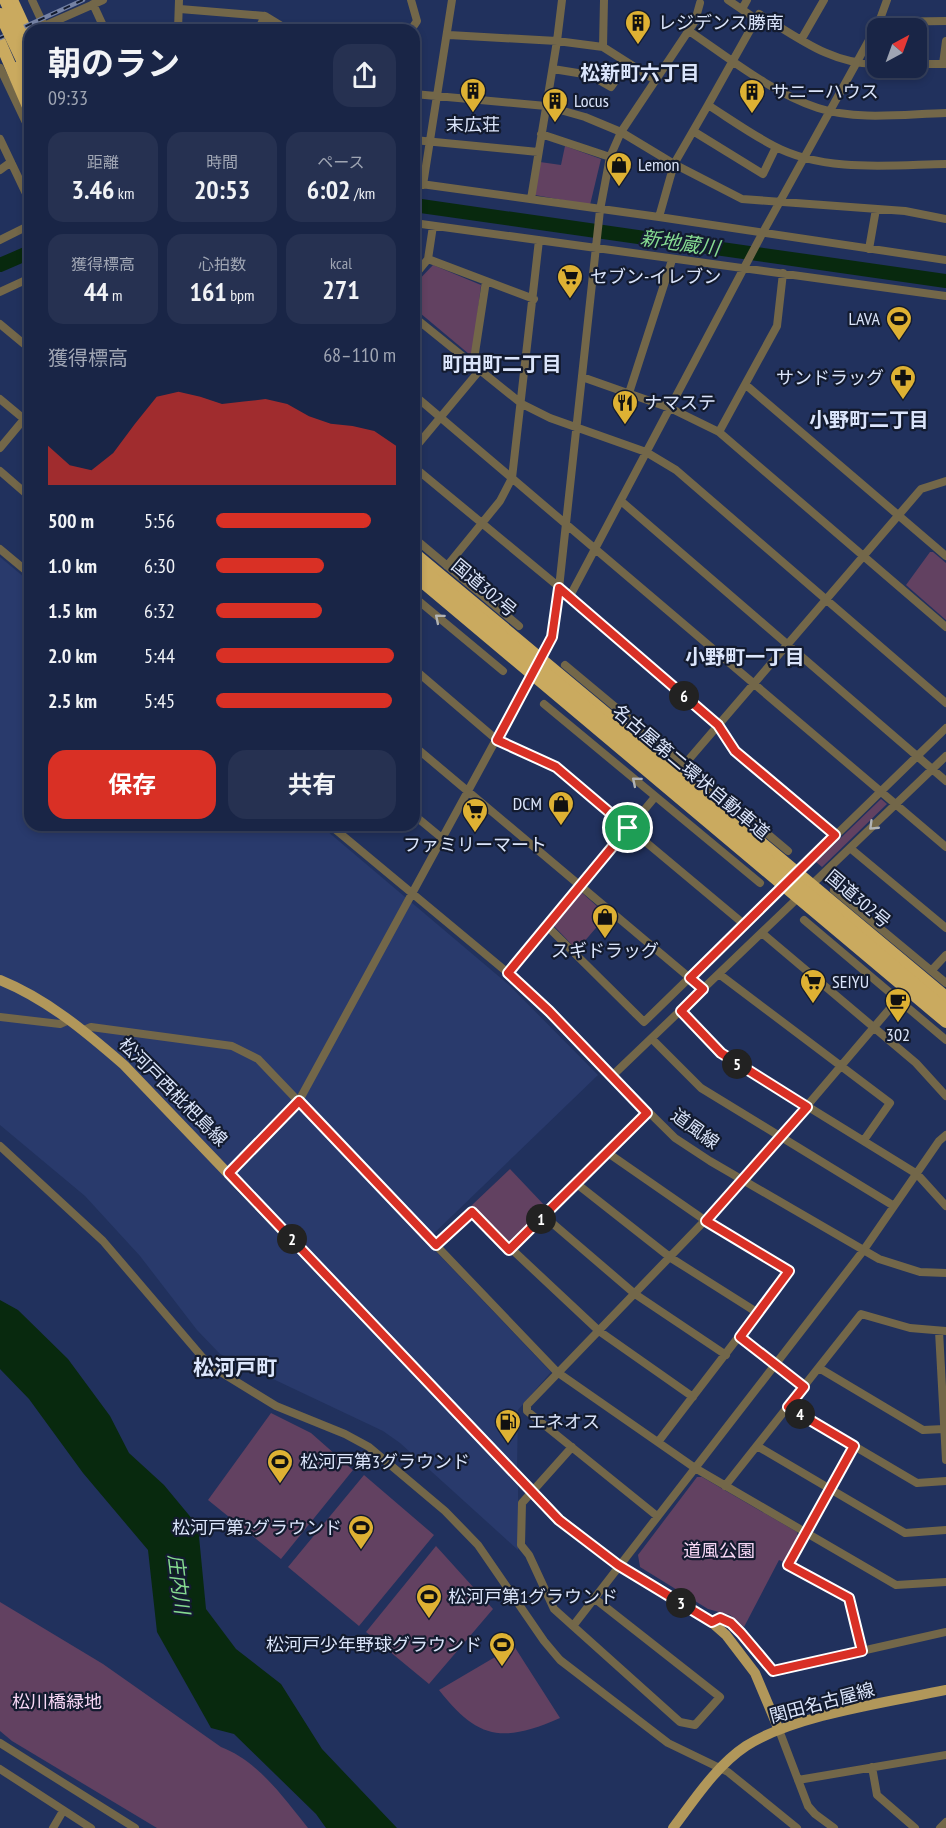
<!DOCTYPE html>
<html lang="ja">
<head>
<meta charset="utf-8">
<style>
	:root { --surface:#192546; --page:#263151; --text:#f1f3f6; --muted:#9fa5b3; --line:#37425f; --accent:#d93025 }
	body { margin:0; font-family:"PT Sans Narrow","Noto Sans JP",sans-serif; background:var(--page); color:var(--text); height:100vh; display:flex; flex-direction:column; font-size:22px; white-space:nowrap }
	* { box-sizing:border-box; margin:0 }
	p { font-size:20px; color:var(--muted) }
	.icon { flex:none; width:33px; height:33px; fill:none; stroke:currentColor; stroke-width:2; stroke-linecap:round; stroke-linejoin:round }
	.map { position:relative; flex:1; overflow:hidden }
	.sheet { position:absolute; left:24px; top:24px; width:396px; height:807px; display:flex; flex-direction:column; background:var(--surface); border-radius:18px; box-shadow:0 3px 9px #0003,0 0 0 2px var(--line) }
	.sheet>* { flex:none }
	.needle { width:39px; rotate:41deg }
	.buttons { position:absolute; left:867px; top:18px; display:grid; gap:12px }
	.buttons a { display:grid; place-items:center; width:60px; height:60px; border-radius:12px; background:var(--surface); box-shadow:0 3px 9px #0003,0 0 0 2px var(--line); font-size:30px }
	.pin { position:absolute; display:grid; place-items:center; width:51px; height:51px; color:#fff; margin:-26px; border:3px solid #fff; border-radius:50%; box-shadow:0 2px 6px #0007 }
	.km { position:absolute; width:30px; height:30px; margin:-15px; border-radius:50%; background:#222; color:#fff; font-size:16px; line-height:30px; text-align:center }
	.round { display:grid; place-items:center; flex:none; width:63px; height:63px; border-radius:18px; background:var(--page) }
	.summary { display:flex; align-items:center; justify-content:space-between; height:102px; padding:0 24px }
	h1 { font-size:33px; font-weight:700; line-height:45px }
	.metrics { display:grid; grid-template-columns:repeat(3,1fr); gap:9px; height:102px; padding:6px 24px }
	.metrics div { display:grid; align-content:center; border-radius:15px; background:var(--page); text-align:center }
	.metrics b { font-size:26px; font-weight:700 }
	.metrics small { font-size:16px; font-weight:400 }
	.metrics p { font-size:16px }
	.chart { height:168px; padding:12px 24px }
	.chart p { display:flex; justify-content:space-between }
	.chart svg { width:100%; height:108px; margin-top:6px; fill:var(--accent); opacity:.7 }
	.primary-button { display:flex; gap:12px; margin-top:auto; padding:12px 24px }
	.primary-button a { flex:1; height:69px; border-radius:18px; background:var(--accent); color:#fff; font-size:24px; font-weight:700; line-height:69px; text-align:center }
	.primary-button a+a { background:var(--page); color:var(--text) }
	ul { padding:0 24px; list-style:none; font-size:20px }
	li { display:grid; grid-template-columns:96px 72px 1fr; align-items:center; height:45px }
	li i { height:15px; border-radius:8px; background:var(--accent) }
	.map>svg:first-child { display:block }
	.built { fill:#293a6c }
	.green { fill:#624161 }
	.water { fill:#08290e }
	.lines { fill:none; stroke-linecap:round; stroke-linejoin:round }
	.river { stroke:#08290e; stroke-width:14 }
	.minor { stroke:#736749; stroke-width:8 }
	.major { stroke:#b1975a; stroke-width:10 }
	.highway { stroke:#caaa5f; stroke-width:12 }
	.rail-casing { stroke:#7582a4; stroke-width:4.5 }
	.rail { stroke:#131b2f; stroke-width:2; stroke-dasharray:7; stroke-linecap:butt }
	.highway-bridge { stroke:#caaa5f; stroke-width:12 }
	.oneway { stroke:#b1b3b4 }
	.route-casing { stroke:#fff; stroke-width:12 }
	.route { stroke:#d93025; stroke-width:8 }
	.labels { text-anchor:middle; stroke-width:4.5; stroke-linejoin:round; paint-order:stroke }
	.poi-label { font-size:18px; fill:#dbe5fb; stroke:#131b2f; text-anchor:start }
	.street-label { font-size:18px; fill:#dbe5fb; stroke:#131b2f }
	.park-label { font-size:18px; fill:#f7d7f5; stroke:#131b2f }
	.neighbourhood-label { font-size:20px; font-weight:bold; fill:#dbe5fb; stroke:#131b2f }
	.water-label { font-size:20px; font-style:italic; fill:#85da90; stroke:#131b2f }
	.quarter-label { font-size:21px; font-weight:bold; fill:#dbe5fb; stroke:#131b2f }
</style>
</head>
<body>
<div class="map">
<svg width="946" height="1828" viewBox="0 0 946 1828">
	<rect width="100%" height="100%" fill="#21315d"/>
	<path class="built" d="M0,557l30,25v243h290l189,160 89,90 -172,166 125,131 -33,38 -1,59 -7,7 8,8v66l-118,-107 -17,-12 -163,-77 -23,-24 -57,-74 -55,-60 -85,-71z"/>
	<path class="green" d="M565,146l36,13 -11,46 -55,-10 5,-33 21,3z
		M433,265l48,20 -8,67 -4,2 -55,-46v-23z
		M930,552h3l13,11v57l-40,-35z
		M881,799l6,5 -65,63 -6,-5z
		M581,892l26,23 -30,35 -24,-25z
		M510,1169l36,38 -39,36 -36,-37z
		M271,1413l40,20 42,37 -72,89 -73,-59z
		M364,1475l70,60 -75,91 -71,-59z
		M697,1477h5l95,55 1,4 -15,26 -4,-2 -35,67 -14,-12 -22,-6 -68,-42 -2,-12z
		M436,1546l57,63 -64,75 -63,-52z
		M0,1602l103,62 118,83c37,14 63,51 87,81h-151l-145,-87 -12,-10z
		M514,1646l46,72c-57,25 -82,22 -121,-28z"/>
	<path class="water" d="M0,1300l18,10 50,49 42,57 19,37 35,32 34,41 8,83 30,40 45,35 41,65 75,79h-71l-10,-14 -82,-80 -23,-6 -54,-96 -9,-82 -65,-77 -54,-74 -29,-30z"/>
	<g class="lines">
		<path class="river" d="M414,205l532,76
			M0,265l30,-13"/>
		<path class="minor" d="M32,0l14,30
			M728,0l28,19
			M93,4l12,26
			M180,9l85,7 23,14
			M742,9l5,-9
			M879,22l67,-1
			M44,26l59,-26
			M178,30l1,-30
			M258,30l7,-14
			M411,30l6,-9 -6,-21
			M689,31c40,27 83,62 129,77 40,13 87,6 128,5
			M449,35l108,6 46,6 52,33
			M801,40l23,-40
			M603,47l1,-47
			M878,64c-46,1 -81,-27 -119,-50l-51,91c22,14 43,29 66,41 51,27 117,19 172,18
			M916,64h30
			M943,64l3,-23
			M0,68l30,63
			M553,69l37,6 21,12 17,-24
			M414,94l132,12 39,11 36,15 53,32 68,35 163,12 41,8
			M693,131l70,43 13,-27
			M541,134l69,23
			M0,139l30,63
			M414,140l124,12
			M0,170l11,-8
			M414,183l245,34 287,43
			M423,185l29,-185
			M531,199l26,-158 5,-41
			M659,217l15,-53 34,-59
			M414,223l532,73
			M0,240l30,-15
			M869,249l7,-40
			M428,259l106,40
			M414,276l14,-17 5,-33
			M0,292l30,-14
			M414,317l108,87 28,14 96,34 30,18 270,233
			M0,324l30,25
			M473,366l13,-85
			M582,377l88,31 49,24 227,195
			M746,385l200,171
			M629,393l43,-133
			M414,395l532,452
			M0,399l24,20
			M719,432l58,-106 6,-53
			M0,448l30,-36
			M414,449l65,-78
			M414,467l156,129 148,129 17,26 100,84
			M0,471l30,26
			M621,501l325,280
			M414,538l105,88
			M0,549l30,25
			M447,566l53,-65 12,-23 27,-238
			M570,596l192,-362 117,-212 8,-22
			M414,597l89,74
			M565,665l223,186
			M414,669l83,71 59,27 189,158
			M544,704l216,179
			M414,746l289,243
			M684,765l237,-276 25,-8
			M414,815l29,24
			M330,825l178,148 167,165 35,23 169,98 41,13 26,1
			M850,848l96,80
			M834,890l112,93
			M804,920l142,120
			M547,926l97,96 302,-294
			M762,933l154,130 30,33
			M932,970l14,-15
			M508,973l147,-176
			M719,974l171,129 -26,37
			M681,1011l40,42 196,121 29,32
			M0,1017l60,7 9,-4
			M84,1030l7,-3 141,19 26,13 299,313 138,96 201,117 50,-3
			M652,1039l49,49 193,118
			M612,1076l334,-320
			M0,1146l103,95 100,117 16,13 57,35 69,28 24,13 76,64 33,34 66,96 16,19 108,83 60,29 69,56
			M608,1153l98,68 83,50 -131,171
			M229,1173l66,-65 257,-471 7,-49 41,-378 10,-53 11,-25 74,-111 5,-18
			M577,1184l94,74 87,55
			M544,1216l91,78 91,61
			M436,1245l36,-33 127,119 94,66
			M509,1250l138,-137
			M939,1331l7,129
			M740,1337l64,50
			M819,1368l104,62 21,-1
			M788,1407l129,76 29,-2
			M854,1445l-66,120 61,33 13,53
			M757,1446l148,87 41,-3
			M572,1447l-50,56 -1,42 8,10 25,54 126,113 15,3 25,-28 -126,-99
			M725,1486l136,-172 49,14 36,3
			M657,1516l-130,-105v-6l216,-224 155,-182
			M712,1622l8,-4 11,5 10,10 32,38 173,-39
			M573,1626l290,-375 76,-110 7,-6
			M779,1730l29,76 7,8 19,14
			M0,1743l135,85
			M872,1767l5,28 38,33
			M0,1769l91,59
			M798,1780l148,-25
			M53,1828l10,-17
			M940,1828l6,-6"/>
		<path class="major" d="M0,980c47,19 86,52 124,85l435,454 59,46 91,55 17,15 29,38 24,57
			M673,1828c22,-29 43,-62 73,-82 48,-31 143,-44 200,-56"/>
		<path class="highway" d="M12,0l18,39
			M0,42l30,69
			M19,67l11,23
			M414,553l532,444"/>
		<defs>
			<path id="rail" d="M0,38l83,-38"/>
		</defs>
		<use href="#rail" class="rail-casing"/>
		<use href="#rail" class="rail"/>
		<path class="highway-bridge" d="M5,0l25,53
			M0,14l30,63
			M414,562l532,448
			M414,575l532,447"/>
	</g>
	<defs><path id="oneway-chevron" d="M-2-3.5L2.5 0L-2 3.5" fill="none" stroke-width="1.6" stroke-linecap="round" stroke-linejoin="round" transform="scale(1.5)"/></defs>
	<g class="oneway">
		<use href="#oneway-chevron" transform="translate(439 618) rotate(-140)"/>
		<use href="#oneway-chevron" transform="translate(636 781) rotate(-140)"/>
		<use href="#oneway-chevron" transform="translate(873 826) rotate(136)"/>
	</g>
	<g class="lines">
		<defs>
			<path id="route" d="M559,588l159,137 17,26 100,84 -145,143 13,11 -22,22 40,42 86,54 -101,114 83,50 -49,66 64,50 -16,20 66,39 -66,119 61,33 13,53 -89,20 -32,-38 -10,-10 -11,-5 -8,4 -94,-57 -59,-45 -330,-347 70,-72 137,144 36,-33 37,38 138,-137 -98,-102 -41,-38 120,-145 -72,-61 -59,-27 55,-103z"/>
		</defs>
		<use href="#route" class="route-casing"/>
		<use href="#route" class="route"/>
	</g>
	<defs>
		<symbol id="building-pin" viewBox="-11 -11 22 30"><path d="M0 17L-7.5 6A9.5 9.5 0 1 1 7.5 6Z" fill="#deb133" stroke="#131b2f"/><path d="M-4-6H4V6H1V3H-1V6H-4ZM-2.5-4.3h1.7v1.8h-1.7ZM.8-4.3h1.7v1.8H.8ZM-2.5-1h1.7V.8h-1.7ZM.8-1h1.7V.8H.8Z" fill="#111"/></symbol>
		<symbol id="shop-pin" viewBox="-11 -11 22 30"><path d="M0 17L-7.5 6A9.5 9.5 0 1 1 7.5 6Z" fill="#deb133" stroke="#131b2f"/><path d="M-5-2.5h2.3a2.7 3.5 0 0 1 5.4 0H5L5.5 6h-11ZM-1.5-2.5h3a1.5 2.3 0 0 0-3 0Z" fill="#111"/></symbol>
		<symbol id="supermarket-pin" viewBox="-11 -11 22 30"><path d="M0 17L-7.5 6A9.5 9.5 0 1 1 7.5 6Z" fill="#deb133" stroke="#131b2f"/><path d="M-6-5.5h2.5l.6 2H6L4.5 2H-2.5L-4.4-4H-6ZM-1.5 3.2a1.3 1.3 0 1 0 .1 0ZM3 3.2a1.3 1.3 0 1 0 .1 0Z" fill="#111"/></symbol>
		<symbol id="stadium-pin" viewBox="-11 -11 22 30"><path d="M0 17L-7.5 6A9.5 9.5 0 1 1 7.5 6Z" fill="#deb133" stroke="#131b2f"/><path d="M0-5a6.5 5 0 1 0 0 10a6.5 5 0 1 0 0-10ZM-3.5-1.8h7v3.6h-7Z" fill="#111"/></symbol>
		<symbol id="pharmacy-pin" viewBox="-11 -11 22 30"><path d="M0 17L-7.5 6A9.5 9.5 0 1 1 7.5 6Z" fill="#deb133" stroke="#131b2f"/><path d="M-2-6h4v4h4v4h-4v4h-4v-4h-4v-4h4Z" fill="#111"/></symbol>
		<symbol id="restaurant-pin" viewBox="-11 -11 22 30"><path d="M0 17L-7.5 6A9.5 9.5 0 1 1 7.5 6Z" fill="#deb133" stroke="#131b2f"/><path d="M-5-6h1v4h1v-4h1v4h1v-4h1v5L-1.5 .5V6h-2V.5L-5-1ZM5-6V6H3V1.5H1.5Q1.5-4 5-6Z" fill="#111"/></symbol>
		<symbol id="cafe-pin" viewBox="-11 -11 22 30"><path d="M0 17L-7.5 6A9.5 9.5 0 1 1 7.5 6Z" fill="#deb133" stroke="#131b2f"/><path d="M-5.5-4.5H6V0H3Q3 3.5 0 3.5H-2.5Q-5.5 3.5-5.5 0ZM3-3.2v2h1.7v-2ZM-6 4.5H4V6H-6Z" fill="#111"/></symbol>
		<symbol id="fuel-pin" viewBox="-11 -11 22 30"><path d="M0 17L-7.5 6A9.5 9.5 0 1 1 7.5 6Z" fill="#deb133" stroke="#131b2f"/><path d="M-5.5-6h7V0h2V4h1.3V-2.5L3-4.5l.8-.8L6-3V5H2.5V1h-1V6h-7ZM-4.2-4.7v3.2H.2V-4.7Z" fill="#111"/></symbol>
	</defs>
	<g fill-rule="evenodd">
		<use href="#building-pin" x="623" y="8" width="30" height="40"/>
		<use href="#building-pin" x="458" y="76" width="30" height="40"/>
		<use href="#building-pin" x="737" y="77" width="30" height="40"/>
		<use href="#building-pin" x="540" y="86" width="30" height="40"/>
		<use href="#shop-pin" x="604" y="150" width="30" height="40"/>
		<use href="#supermarket-pin" x="555" y="262" width="30" height="40"/>
		<use href="#stadium-pin" x="884" y="304" width="30" height="40"/>
		<use href="#pharmacy-pin" x="888" y="363" width="30" height="40"/>
		<use href="#restaurant-pin" x="610" y="388" width="30" height="40"/>
		<use href="#shop-pin" x="546" y="789" width="30" height="40"/>
		<use href="#supermarket-pin" x="460" y="796" width="30" height="40"/>
		<use href="#shop-pin" x="590" y="902" width="30" height="40"/>
		<use href="#supermarket-pin" x="798" y="967" width="30" height="40"/>
		<use href="#cafe-pin" x="883" y="986" width="30" height="40"/>
		<use href="#fuel-pin" x="493" y="1407" width="30" height="40"/>
		<use href="#stadium-pin" x="265" y="1447" width="30" height="40"/>
		<use href="#stadium-pin" x="346" y="1513" width="30" height="40"/>
		<use href="#stadium-pin" x="414" y="1582" width="30" height="40"/>
		<use href="#stadium-pin" x="487" y="1630" width="30" height="40"/>
	</g>
	<g class="labels">
		<g class="poi-label">
			<text x="658" y="29">レジデンス勝南</text>
			<text x="771" y="98">サニーハウス</text>
			<text x="574" y="107">Locus</text>
			<text x="473" y="131" text-anchor="middle">末広荘</text>
			<text x="638" y="171">Lemon</text>
			<text x="590" y="283">セブン-イレブン</text>
			<text x="880" y="325" text-anchor="end">LAVA</text>
			<text x="884" y="384" text-anchor="end">サンドラッグ</text>
			<text x="644" y="409">ナマステ</text>
			<text x="542" y="810" text-anchor="end">DCM</text>
			<text x="475" y="851" text-anchor="middle">ファミリーマート</text>
			<text x="605" y="957" text-anchor="middle">スギドラッグ</text>
			<text x="832" y="988">SEIYU</text>
			<text x="898" y="1041" text-anchor="middle">302</text>
			<text x="528" y="1428">エネオス</text>
			<text x="300" y="1468">松河戸第3グラウンド</text>
			<text x="342" y="1534" text-anchor="end">松河戸第2グラウンド</text>
			<text x="448" y="1603">松河戸第1グラウンド</text>
			<text x="482" y="1651" text-anchor="end">松河戸少年野球グラウンド</text>
		</g>
		<g class="street-label">
			<text transform="translate(484 588) rotate(40)" y="6">国道302号</text>
			<text transform="translate(691 772) rotate(40)" y="6">名古屋第二環状自動車道</text>
			<text transform="translate(858 899) rotate(40)" y="6">国道302号</text>
			<text transform="translate(173 1092) rotate(45)" y="6">松河戸西枇杷島線</text>
			<text transform="translate(695 1129) rotate(36)" y="6">道風線</text>
			<text transform="translate(822 1703) rotate(-15)" y="6">関田名古屋線</text>
		</g>
		<g class="park-label">
			<text x="719" y="1557">道風公園</text>
			<text x="57" y="1708">松川橋緑地</text>
		</g>
		<g class="neighbourhood-label">
			<text x="640" y="80">松新町六丁目</text>
			<text x="502" y="371">町田町二丁目</text>
			<text x="869" y="427">小野町二丁目</text>
			<text x="745" y="664">小野町一丁目</text>
		</g>
		<g class="water-label">
			<text transform="translate(680 243) rotate(8)" y="7">新地蔵川</text>
			<text transform="translate(179 1584) rotate(83)" y="7">庄内川</text>
		</g>
		<g class="quarter-label">
			<text x="235" y="1375">松河戸町</text>
		</g>
	</g>
</svg>
<div class="buttons">
<a><svg class="needle" viewBox="-14 -14 28 28"><path d="M0-13l5 13h-10z" fill="#e53935"/><path d="M0 13l5-13h-10z" fill="#9fa5b3"/></svg></a>
</div>
<div class="pin" style="left:628px;top:828px;background:#1e9e55"><svg class="icon" aria-label="arrive" viewBox="0 0 24 24"><path d="M6 21V4h12l-3 4 3 4H6"/></svg></div>
<b class="km" style="left:541px;top:1219px">1</b>
<b class="km" style="left:292px;top:1239px">2</b>
<b class="km" style="left:681px;top:1603px">3</b>
<b class="km" style="left:800px;top:1414px">4</b>
<b class="km" style="left:737px;top:1064px">5</b>
<b class="km" style="left:684px;top:696px">6</b>
<section class="sheet">
<div class="summary"><div><h1>朝のラン</h1><p>09:33</p></div><a class="round"><svg class="icon" aria-label="share" viewBox="0 0 24 24"><path d="M12 15V3M7 8l5-5 5 5M5 13v7h14v-7"/></svg></a></div>
<div class="metrics">
<div><p>距離</p><b>3.46<small> km</small></b></div>
<div><p>時間</p><b>20:53</b></div>
<div><p>ペース</p><b>6:02<small> /km</small></b></div>
</div>
<div class="metrics">
<div><p>獲得標高</p><b>44<small> m</small></b></div>
<div><p>心拍数</p><b>161<small> bpm</small></b></div>
<div><p>kcal</p><b>271</b></div>
</div>
<div class="chart"><p><span>獲得標高</span>68–110 m</p>
<svg viewBox="0 0 160 44" preserveAspectRatio="none"><path d="M0 44V28L10 36L20 38L30 31L40 19L50 8L60 6L70 8L80 11L90 10L100 9L110 11L120 16L130 19L140 20L150 22L160 28V44z"/></svg>
</div>
<ul>
<li><b>500 m</b>5:56<i style="width:86%"></i></li>
<li><b>1.0 km</b>6:30<i style="width:60%"></i></li>
<li><b>1.5 km</b>6:32<i style="width:59%"></i></li>
<li><b>2.0 km</b>5:44<i style="width:99%"></i></li>
<li><b>2.5 km</b>5:45<i style="width:98%"></i></li>
</ul>
<div class="primary-button"><a>保存</a><a>共有</a></div>
</section>
</div>
</body>
</html>
